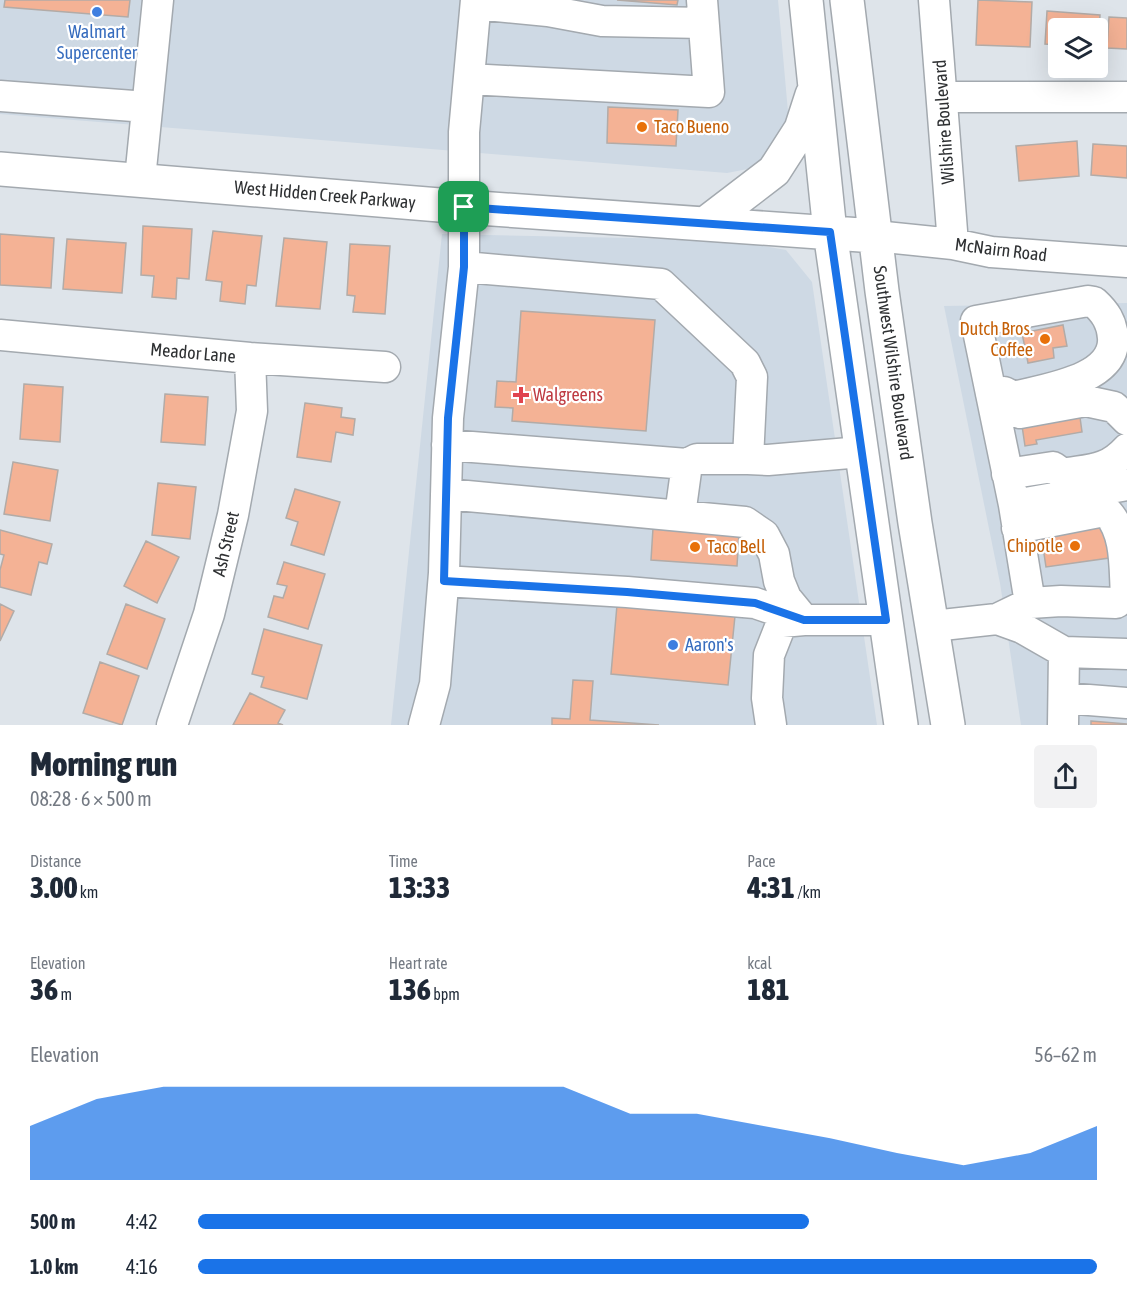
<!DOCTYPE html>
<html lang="en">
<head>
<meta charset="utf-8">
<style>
	:root { --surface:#fff; --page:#f2f2f3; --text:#1f2937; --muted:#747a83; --accent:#1a73e8 }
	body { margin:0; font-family:"Asap Condensed",sans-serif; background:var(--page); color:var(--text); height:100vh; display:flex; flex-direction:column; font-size:22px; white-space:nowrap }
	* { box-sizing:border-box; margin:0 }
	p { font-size:20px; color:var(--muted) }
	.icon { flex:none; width:33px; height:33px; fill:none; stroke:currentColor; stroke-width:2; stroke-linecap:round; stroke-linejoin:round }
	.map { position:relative; height:725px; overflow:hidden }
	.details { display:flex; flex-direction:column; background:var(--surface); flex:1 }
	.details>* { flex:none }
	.buttons { position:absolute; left:1048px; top:18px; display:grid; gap:12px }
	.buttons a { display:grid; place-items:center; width:60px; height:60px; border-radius:6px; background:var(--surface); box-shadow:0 6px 24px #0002; font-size:30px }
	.pin { position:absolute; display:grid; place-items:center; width:51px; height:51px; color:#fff; margin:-26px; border-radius:12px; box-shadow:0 3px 9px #0006 }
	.round { display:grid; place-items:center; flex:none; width:63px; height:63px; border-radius:6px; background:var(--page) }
	.summary { display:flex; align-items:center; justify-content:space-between; height:102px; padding:0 30px }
	h1 { font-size:33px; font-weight:800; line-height:45px }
	.stats { display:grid; grid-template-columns:repeat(3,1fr); gap:9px; height:102px; padding:6px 30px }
	.stats div { display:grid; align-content:center }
	.stats b { font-size:30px; font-weight:800 }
	.stats small { font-size:16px; font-weight:400 }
	.stats p { font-size:16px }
	.chart { height:168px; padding:12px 30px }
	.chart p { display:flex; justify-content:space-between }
	.chart svg { width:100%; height:108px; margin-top:6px; fill:var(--accent); opacity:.7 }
	ul { padding:0 30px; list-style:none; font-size:20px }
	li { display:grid; grid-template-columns:96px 72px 1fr; align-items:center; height:45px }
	li i { height:15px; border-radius:8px; background:var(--accent) }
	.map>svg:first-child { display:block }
	.built { fill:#ced9e4 }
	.building { fill:#f4b295; stroke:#b2aba7; stroke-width:1.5 }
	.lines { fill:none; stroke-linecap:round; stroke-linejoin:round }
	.minor-casing { stroke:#a3a9af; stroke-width:33 }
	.major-casing { stroke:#a3a9af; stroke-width:36 }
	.minor { stroke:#fff; stroke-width:30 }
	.major { stroke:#fff; stroke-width:33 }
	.route-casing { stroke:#fff; stroke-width:12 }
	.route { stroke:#1a73e8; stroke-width:8 }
	.shop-dot { fill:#3f7fe0; stroke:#fff; stroke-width:2 }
	.food-dot { fill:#e8710a; stroke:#fff; stroke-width:2 }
	.health-dot { fill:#e0444e; stroke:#fff; stroke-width:2 }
	.labels { text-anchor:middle; stroke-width:4.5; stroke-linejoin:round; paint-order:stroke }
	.shop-label { font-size:18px; fill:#366cbe; stroke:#fff }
	.street-label { font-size:18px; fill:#2e3032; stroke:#fff }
	.food-label { font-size:18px; fill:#c56008; stroke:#fff; text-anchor:start }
	.health-label { font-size:18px; fill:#be3a42; stroke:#fff; text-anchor:start }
</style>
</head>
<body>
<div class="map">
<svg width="1127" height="725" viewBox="0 0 1127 725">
	<rect width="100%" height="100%" fill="#dee4ea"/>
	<path class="built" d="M0,0h778l11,123 -31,44 -31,6 -727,-59z
		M442,234l287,6 57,10 26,32 65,443h-486z
		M1127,303v422h-106l-21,-142 -56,-277z"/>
	<path class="building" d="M5,0h125l-2,17 -124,-10z
		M617,0h61l-1,5z
		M978,0l54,2 -2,45 -54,-2z
		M1047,11l53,4 -2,31v-18h-39v17l-14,-1z
		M1109,17l18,1v31l-20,-1z
		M608,107l70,3 -2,36 -69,-3z
		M1077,141l2,35 -60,5 -3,-35z
		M1093,144l34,2v32l-36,-3z
		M143,226l49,3 -3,50 -12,-1 -1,21 -24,-2 2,-21 -13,-1z
		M213,231l49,5 -6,50 -9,-1 -2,19 -25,-3 2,-19 -16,-2z
		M0,234l54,4 -3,50 -51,-3z
		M284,238l43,4 -7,67 -44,-3z
		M67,239l59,4 -4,50 -59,-4z
		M350,244l40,2 -5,68 -32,-2 2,-16 -8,-1z
		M521,311l134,9 -9,111 -134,-10 1,-13 -18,-1 2,-26 19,1z
		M1063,325l4,21 -14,2 1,10 -26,5 -6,-30z
		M24,384l39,3 -3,55 -40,-3z
		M165,394l43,3 -3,48 -44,-3z
		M305,403l37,5 -1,9 14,2 -2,16 -17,-3 -5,30 -34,-5z
		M1079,410l3,22 -46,8 1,4 -12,2 -4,-27z
		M13,462l45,8 -8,51 -46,-7z
		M158,483l38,4 -6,52 -38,-4z
		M295,489l45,13 -16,53 -33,-10 7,-23 -12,-4z
		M1104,525l5,33 -63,9 -5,-33z
		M653,528l86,5 -2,33 -86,-6z
		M0,530l52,14 -5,20 -8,-2 -8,33 -31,-8v-17l4,-15 -4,-1z
		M146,541l33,16 -22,46 -33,-17z
		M284,562l41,12 -17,55 -40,-12 6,-21 9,2 4,-12 -10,-2z
		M0,604l14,7 -14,30z
		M126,604l39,15 -18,50 -40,-15z
		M617,605l118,11 -7,69 -117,-11z
		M264,629l58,16 -15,54 -46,-12 3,-10 -12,-3z
		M100,662l39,14 -17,49 -39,-12z
		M573,680l20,1 -3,39 69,5h-107v-7l18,1z
		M250,693l35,17 -7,13 5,2h-50z
		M1091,721l36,3v1h-36z"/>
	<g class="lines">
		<defs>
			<path id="minor" d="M476,0l-12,132v135l197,17 84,79 7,14 -4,82 20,1 93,-8
				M934,0l19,244
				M476,4l72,7 54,10 101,2
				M469,79l240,13 -7,-92
				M0,96l147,11
				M942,97h185
				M140,179l18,-179
				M875,236l78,8 38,8 136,10
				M0,335l250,23 135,9
				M991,394l13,-2 10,5c30,-8 102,-17 99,-59 -1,-16 -8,-26 -19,-36l-6,-1 -112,20 38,184
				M1020,413l66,-12 28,6 13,13
				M447,445l240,19
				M1007,474l46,-7 10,7c27,-5 44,-3 64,-25
				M446,494l299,28 19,13 10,19 5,27 7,17 18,22
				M680,515l7,-51 10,-5h51
				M1017,528l82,-16 9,1c19,22 16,55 18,83
				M444,581l183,11 128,11 49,17
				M1030,603l31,-2 55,2 11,-8
				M997,619l33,-16 -16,-98 113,-20
				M933,626l64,-7 25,9 42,24 63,2
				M1064,698l63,5
				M172,725l37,-111 24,-99 19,-104 -2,-53
				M424,725l11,-41 9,-111 4,-155 16,-151
				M771,725l-4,-27 2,-43 13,-33 22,-2h82
				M1063,725l1,-73"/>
			<path id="major" d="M806,0l24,232 71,493
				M847,0l35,291 33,232 33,202
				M0,169l464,38 411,29
				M706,223l68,-52 27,-42 11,-34"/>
		</defs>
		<use href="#minor" class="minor-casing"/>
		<use href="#major" class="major-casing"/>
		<use href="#minor" class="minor"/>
		<use href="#major" class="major"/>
	</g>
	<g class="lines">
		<defs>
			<path id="route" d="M464,207l366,25 56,388h-82l-49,-17 -128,-11 -183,-11 4,-163 16,-151z"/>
		</defs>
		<use href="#route" class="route-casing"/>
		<use href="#route" class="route"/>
	</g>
	<g class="shop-dot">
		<circle cx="97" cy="12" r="6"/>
		<circle cx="673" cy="645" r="6"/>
	</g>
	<g class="food-dot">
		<circle cx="642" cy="127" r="6"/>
		<circle cx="1045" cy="339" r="6"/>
		<circle cx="1075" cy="546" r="6"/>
		<circle cx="695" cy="547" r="6"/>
	</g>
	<path class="health-dot" d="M518 386h6v6h6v6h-6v6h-6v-6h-6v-6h6z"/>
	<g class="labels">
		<g class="shop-label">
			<text x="97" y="38">Walmart<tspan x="97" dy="21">Supercenter</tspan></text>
			<text x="685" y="651" text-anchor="start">Aaron's</text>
		</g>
		<g class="street-label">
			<text transform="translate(944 122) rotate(-94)" y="6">Wilshire Boulevard</text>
			<text transform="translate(325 195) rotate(5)" y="6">West Hidden Creek Parkway</text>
			<text transform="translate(1001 250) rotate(7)" y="6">McNairn Road</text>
			<text transform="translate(193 353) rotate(5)" y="6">Meador Lane</text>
			<text transform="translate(893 363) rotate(82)" y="6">Southwest Wilshire Boulevard</text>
			<text transform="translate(226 544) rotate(-77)" y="6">Ash Street</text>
		</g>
		<g class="food-label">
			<text x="654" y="133">Taco Bueno</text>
			<text x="1033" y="335" text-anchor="end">Dutch Bros.<tspan x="1033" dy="21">Coffee</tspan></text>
			<text x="1063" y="552" text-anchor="end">Chipotle</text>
			<text x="707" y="553">Taco Bell</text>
		</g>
		<g class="health-label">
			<text x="533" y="401">Walgreens</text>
		</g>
	</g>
</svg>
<div class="buttons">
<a><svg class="icon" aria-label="layers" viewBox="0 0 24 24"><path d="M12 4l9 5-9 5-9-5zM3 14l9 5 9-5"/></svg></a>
</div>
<div class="pin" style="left:464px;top:207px;background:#1e9e55"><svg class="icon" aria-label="arrive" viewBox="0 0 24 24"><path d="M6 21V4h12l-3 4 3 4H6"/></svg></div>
</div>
<section class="details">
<div class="summary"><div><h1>Morning run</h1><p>08:28 · 6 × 500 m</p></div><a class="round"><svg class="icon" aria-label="share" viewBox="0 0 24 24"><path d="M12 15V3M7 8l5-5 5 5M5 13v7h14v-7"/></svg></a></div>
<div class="stats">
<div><p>Distance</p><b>3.00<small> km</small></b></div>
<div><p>Time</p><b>13:33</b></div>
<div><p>Pace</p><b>4:31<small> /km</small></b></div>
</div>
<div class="stats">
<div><p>Elevation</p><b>36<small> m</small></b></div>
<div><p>Heart rate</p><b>136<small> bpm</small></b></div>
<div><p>kcal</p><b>181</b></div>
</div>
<div class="chart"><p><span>Elevation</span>56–62 m</p>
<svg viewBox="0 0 160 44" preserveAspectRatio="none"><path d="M0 44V22L10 11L20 6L30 6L40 6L50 6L60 6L70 6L80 6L90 17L100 17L110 22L120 27L130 33L140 38L150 33L160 22V44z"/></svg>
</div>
<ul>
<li><b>500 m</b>4:42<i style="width:68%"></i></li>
<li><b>1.0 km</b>4:16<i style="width:100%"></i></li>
</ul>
</section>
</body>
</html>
